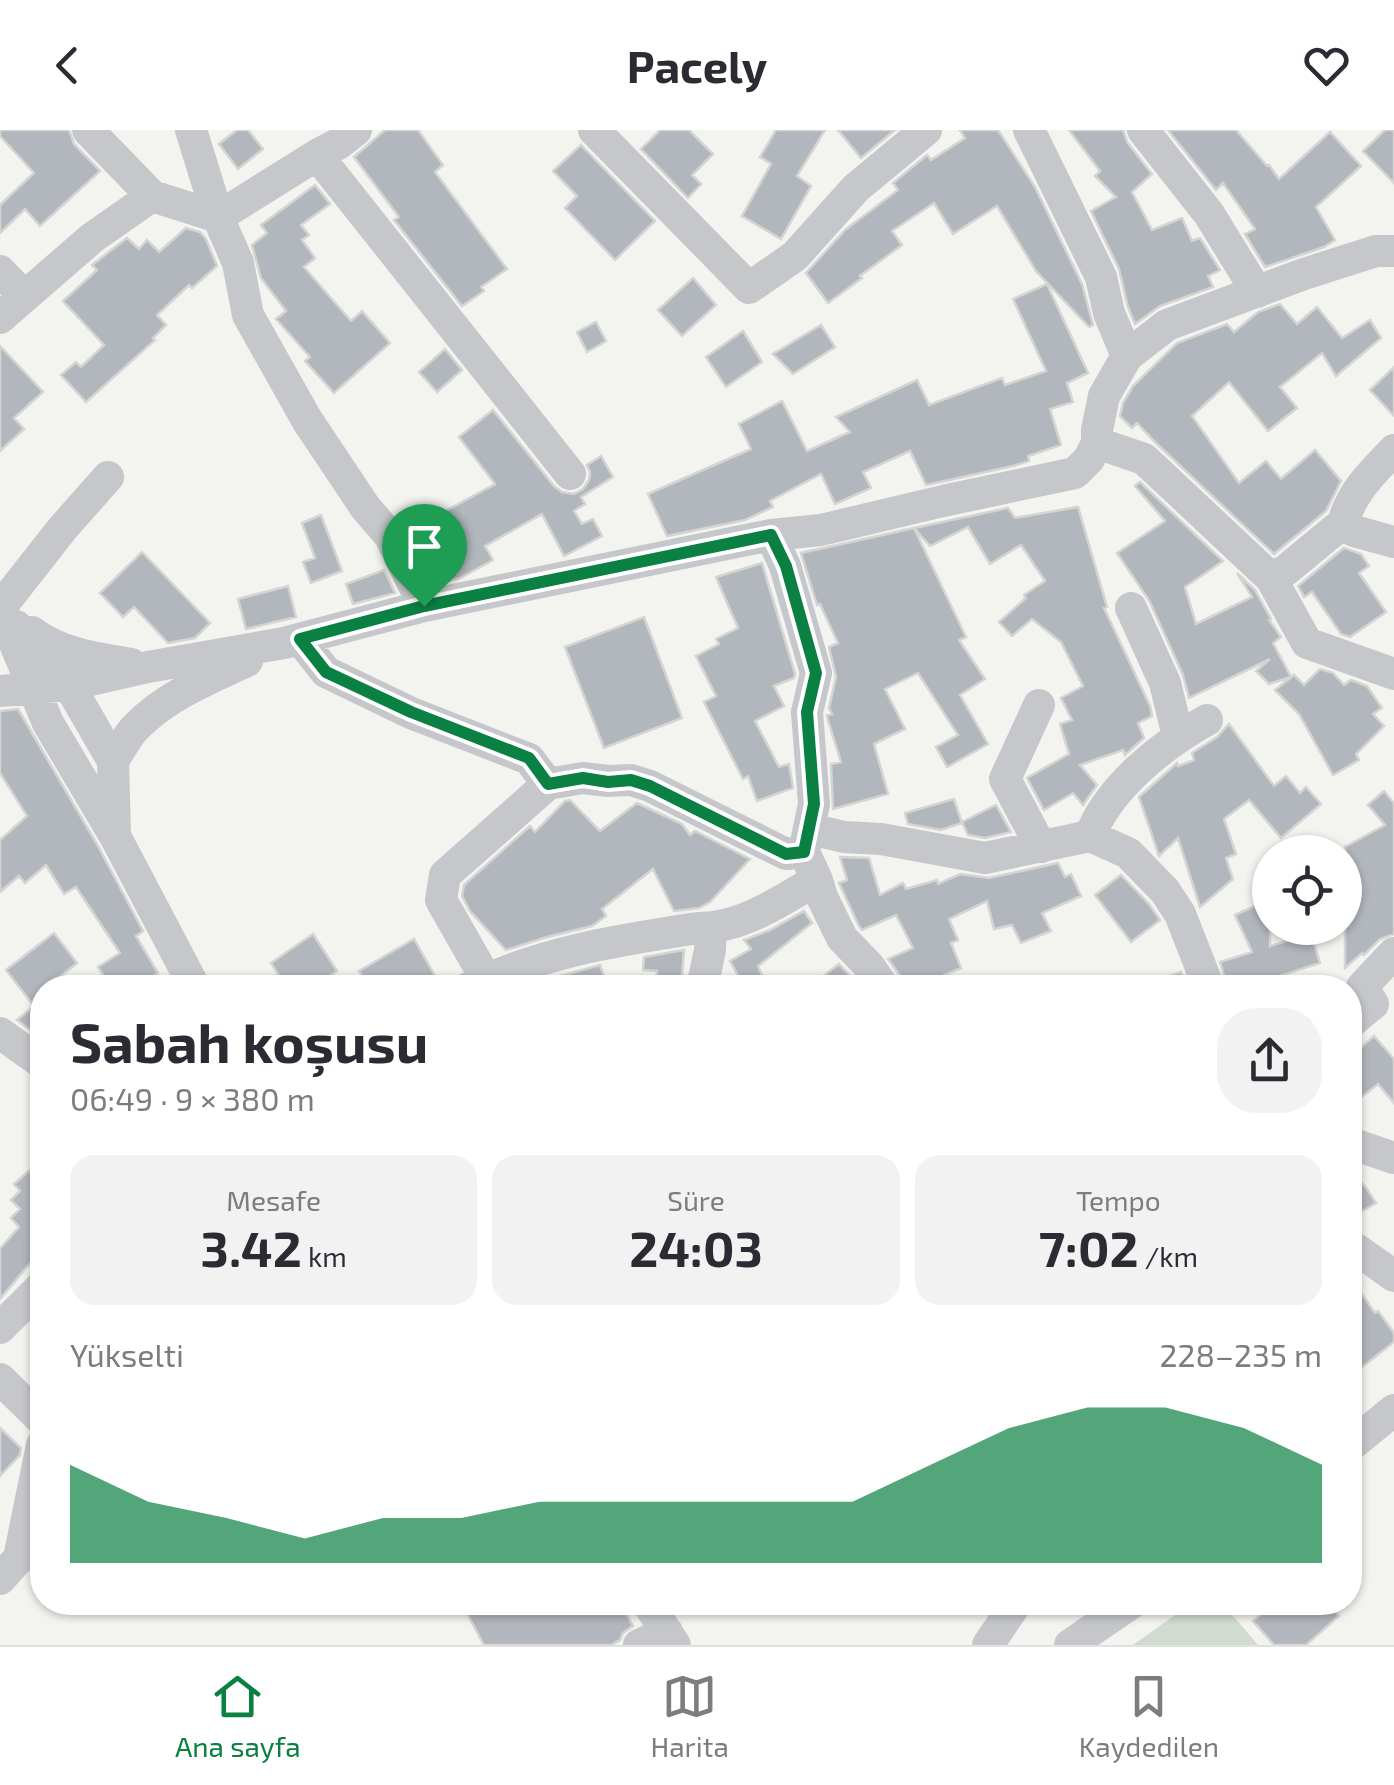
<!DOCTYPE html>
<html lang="tr">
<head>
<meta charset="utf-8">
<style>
	:root { --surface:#fff; --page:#f2f2f3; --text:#2b2b33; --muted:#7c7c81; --line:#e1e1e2; --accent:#0b8043 }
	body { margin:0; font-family:"Exo 2",sans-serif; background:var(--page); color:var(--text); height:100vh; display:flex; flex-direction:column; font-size:38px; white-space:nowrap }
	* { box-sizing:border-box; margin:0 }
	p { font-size:32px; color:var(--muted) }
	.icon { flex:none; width:55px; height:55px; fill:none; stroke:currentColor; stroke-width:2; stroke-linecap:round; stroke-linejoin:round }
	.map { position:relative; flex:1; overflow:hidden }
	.panel { position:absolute; left:30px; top:845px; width:1332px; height:640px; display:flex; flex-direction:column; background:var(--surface); border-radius:40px; box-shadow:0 2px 8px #0004 }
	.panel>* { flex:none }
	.controls { position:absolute; left:1252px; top:705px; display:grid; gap:20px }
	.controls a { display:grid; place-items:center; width:110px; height:110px; border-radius:50%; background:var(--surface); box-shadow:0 2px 8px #0004; font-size:50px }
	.pin { position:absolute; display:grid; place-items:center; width:85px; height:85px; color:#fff; margin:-102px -42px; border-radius:50% 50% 50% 0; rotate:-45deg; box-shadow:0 0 10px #0007 }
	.pin .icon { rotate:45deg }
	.round { display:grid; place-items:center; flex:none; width:105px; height:105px; border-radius:40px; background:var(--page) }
	.overview { display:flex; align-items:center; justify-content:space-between; height:170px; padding:0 40px }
	h1 { font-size:55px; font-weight:700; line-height:75px }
	.metrics { display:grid; grid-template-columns:repeat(3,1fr); gap:15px; height:170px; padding:10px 40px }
	.metrics div { display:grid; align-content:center; border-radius:25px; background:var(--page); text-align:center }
	.metrics b { font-size:50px; font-weight:700 }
	.metrics small { font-size:28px; font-weight:400 }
	.metrics p { font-size:28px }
	.chart { height:280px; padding:20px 40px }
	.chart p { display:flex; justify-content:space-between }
	.chart svg { width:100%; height:180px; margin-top:10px; fill:var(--accent); opacity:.7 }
	header { display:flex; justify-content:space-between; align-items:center; height:130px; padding:0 40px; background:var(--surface); font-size:45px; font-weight:700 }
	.tab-bar { display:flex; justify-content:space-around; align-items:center; height:140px; border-top:2px solid var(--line); background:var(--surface); font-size:28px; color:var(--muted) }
	.tab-bar a { display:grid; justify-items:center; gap:5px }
	.tab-bar .active { color:var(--accent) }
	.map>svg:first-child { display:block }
	.green { fill:#d2dbd0 }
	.building { fill:#b2b6bd; stroke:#d4d5d2; stroke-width:2.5 }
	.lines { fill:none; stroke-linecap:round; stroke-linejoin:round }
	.minor { stroke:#c5c7cb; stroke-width:32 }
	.route-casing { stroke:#fff; stroke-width:20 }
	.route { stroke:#0b8043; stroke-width:12 }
</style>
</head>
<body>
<header><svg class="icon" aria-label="back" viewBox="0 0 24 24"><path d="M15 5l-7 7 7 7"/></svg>Pacely<svg class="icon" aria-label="heart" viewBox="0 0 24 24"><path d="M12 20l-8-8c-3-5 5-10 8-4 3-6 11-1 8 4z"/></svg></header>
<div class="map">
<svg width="1394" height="1515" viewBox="0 0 1394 1515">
	<rect width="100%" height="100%" fill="#f3f4ef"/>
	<path class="green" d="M1192,1473l31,1 35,41h-125z"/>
	<path class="building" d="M0,0h69l5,14 26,27 -60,55 -15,-17 -25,24v-28l34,-32 -34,-37z
		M237,0h11l15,19 -25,20 -19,-25z
		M385,0h33l25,35 -8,7 72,97 -26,18 3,4 -22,15 -68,-86 5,-3 -45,-60z
		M660,0h29l24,24 -21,21 9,9 -13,14 -47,-49z
		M776,0h49l-28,46 14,10 -30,53 -39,-23 29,-52 -11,-7z
		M838,0h57l-34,28z
		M960,0h38l37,57 47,97 11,41 -4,2 -53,-56 -39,-65 -44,28 -19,-31 -42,28 10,14 -42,31 2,2 -34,25 -22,-30 39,-43 53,-40 -5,-7 34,-28 4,5 34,-22z
		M1069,0h54l4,12 25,32 -20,18 20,38 30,-12 10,23 8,-3 20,32 -12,6 5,11 -53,19 -25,18 -7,-17 -9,-38 -28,-58 25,-14 -21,-21 5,-5z
		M1168,0h68l31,36 2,-1 10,14 51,-47 31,34 -45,41 19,33 -11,7 -59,20 -20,-33 10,-5 -32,-46 -7,7z
		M1385,0h9v53l-31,-32z
		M581,15l74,76 -40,39 -50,-52 12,-12 -24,-25z
		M315,55l15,19 -29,21 8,10 -7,5 13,18 -11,9 47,54 11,-10 28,32 -56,50 -29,-32 5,-4 -34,-38 10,-8 -25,-33 -9,-33 15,-12 -6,-8z
		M186,98l14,4 6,7 11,27 -25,22 -3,-3 -32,30 9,10 -13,13 2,2 -69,62 -25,-27 15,-13 5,5 23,-22 -41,-44 34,-31 -5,-5 35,-27 12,11 8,-9 12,12z
		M693,148l23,27 -34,31 -24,-26z
		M1047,154l41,89 -21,10 6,19 -23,7 11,36 -33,11 1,5 -16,5 -87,19 -16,-34 -47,21 8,16 -36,16 -14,-30 -51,27 3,6 -28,13 -78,16 -19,-42 103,-45 -12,-25 43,-23 25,50 43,-19 -14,-15 81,-37 12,25 73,-27 3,7 41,-14 -33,-72z
		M1280,174l17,20 20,-17 25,31 28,-18 11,18 -45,38 -14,-23 -42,34 17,21 -29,23 -39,-49 -37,34 47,67 27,-22 15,18 34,-29 26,31 -15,30 -52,43 -119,-112 -18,-19 -5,5 -12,-12 3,-13 10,-17 44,-43 50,-19 7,8 24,-20z
		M596,192l10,19 -19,11 -10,-20z
		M821,195l14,22 -42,27 -20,-20z
		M743,201l19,31 -36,25 -20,-30z
		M0,216l43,46 -29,26 10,11 -24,22z
		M445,219l17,21 -25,22 -18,-20z
		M1394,237v49l-24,-26z
		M493,280l61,76 8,6 12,2 9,-5 6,-9 1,-8 -3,-7 14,-9 12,21 -32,20 4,7 -11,7 8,13 11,-5 9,17 -38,20 -22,-42 -57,32 8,14 -33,18 -12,3 -30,-55 77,-42 -36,-47z
		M1140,352l83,79 -38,26 11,37 56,-27 -15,-24 18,17 16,29 -2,1 12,17 -8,6 18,34 -22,7 -13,-13 14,-12 -81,39 -6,-23 -34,-75 -32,-47 48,-32 -30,-35z
		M1078,377l29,100 -3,1 46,98 2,10 -14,7 6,15 -19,17 -2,-5 -43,15 17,20 -14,20 -10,-12 -29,17 -17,-32 42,-24 -9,-30 12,-4 -11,-22 22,-12 -22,-44 -29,-23 -20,17 -13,-14 27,-24 -2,-3 21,-14 -24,-36 -31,19 -22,-37 -38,19 -16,-18 94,-20 7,10z
		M321,385l21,56 -31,12 -8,-21 12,-4 -13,-35z
		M914,398l52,109 -7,3 26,39 -25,16 28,49 -41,23 -11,-20 22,-12 -40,-62 -33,16 20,40 -31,15 14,50 -55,15 -2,-45 10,-2 -13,-42 -1,-5 5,-1 -3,-6 7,-31 -7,-30 9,-4 -18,-39 -3,1 -16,-52z
		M1344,418l17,6 8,12 -10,7 27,39 -36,25 -9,-3 -29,-42 -8,5 -6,-11z
		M142,422l68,71 -15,15 -27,5 -34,-36 -11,10 -23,-24z
		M762,433l33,111 -1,4 -20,8 10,20 -29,15 24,46 10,-3 4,24 -36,13 -9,-25 -5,3 -39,-77 12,-6 -20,-40 23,-12 -3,-5 22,-11 -22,-51z
		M384,440l11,23 -42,11 -7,-20z
		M288,456l8,31 -50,12 -8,-30z
		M644,487l38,101 -78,30 -39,-101z
		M1320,539l13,4 11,12 7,-5 16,6 15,22 -9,6 11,12 -28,28 3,6 -26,15 -34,-61 -24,-24 19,-15 10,10z
		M18,579l80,137 45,85 -7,5 22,37 -13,8 5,7h-39l-13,-21 22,-14 -44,-66 -12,7 -18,-29 -21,18 -6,-7 -19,16v-52l27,-24 -27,-43v-62z
		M1229,594l45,62 12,-10 14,17 6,-6 15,17 -40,34 -32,-38 -25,19 12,35 -10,4 7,21 -33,28 -22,-69 -19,18 -20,-59 38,-34 1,3 16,-6 -2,-7 25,-16z
		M1384,661l10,12v131l-14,5 -16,16 -2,-2 -17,15v-121l40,-22 -17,-20z
		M954,669l8,24 -21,7 -33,-6 -3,-11z
		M570,670l30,31 37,-28 45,21 8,11 5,-4 55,28 -40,43 -11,6 -25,3 -21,-42 -51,40 4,7 -14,10 -45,11 -41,13 -36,-39 -8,-15 2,-11 66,-59 5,6 30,-31z
		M996,675l15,27 -26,6 -17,-3 -6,-13z
		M840,727l29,1 11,37 23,-12 3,6 31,-9 1,4 22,-10 29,4 69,-15 7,14 6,-3 10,22 -39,17 9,18 -30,12 -9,-18 -18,4 -7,-28 -38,18 9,21 -7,3 10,25 -47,20h-10l-3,-11 -13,-18 25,-11 -17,-33 -34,15 -3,-4 -20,-43 8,-3z
		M1121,745l28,29 11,16 -29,22 -36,-47z
		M1261,773l9,19v24l41,-12 9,29 -50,16v9l-5,-8 -24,8h-13l-8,-26 32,-10 -17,-37z
		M804,781l8,12 -54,43 9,22h-22l-15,-27 21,-12 -7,-9 26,-10z
		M54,803l23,30 -31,25h-4v51l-25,-19 17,-14 -28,-36z
		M313,804l24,37 -25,17h-25l-16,-25z
		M414,809l21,37 -21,12h-45l-10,-17z
		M684,820l-3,38h-26l2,-17 -14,-1 1,-13z
		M839,834l14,15 6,9h-29l-8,-11z
		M600,835l8,23h-69l-4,-5z
		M1181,842l6,16h-41v-4z
		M1374,906l20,23v44l-16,-19 -28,22v-49z
		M32,1038l10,12v69l-42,50v-50l19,-22 -8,-9 9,-9 -9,-9 9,-9 -6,-7z
		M1350,1039l17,20 9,14 -26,15z
		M1350,1147l25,36 3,-2 16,22v9l-33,26 -11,-14z
		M0,1298l21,20 -1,7 -20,21z
		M461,1472h159l13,24 -10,7 -3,7 -9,5h-127z
		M1275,1472h52l12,14 -33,29h-32l-21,-24z"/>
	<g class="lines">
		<path class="minor" d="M88,0l64,66
			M191,0l27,87 20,46 10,52 59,105 58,87 25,29 34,70
			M594,0l155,158 46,-32 61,-68 70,-58
			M1029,0l72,147 8,36 18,43
			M1143,0l66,84 48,78
			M317,25l253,319
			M0,141l24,25
			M0,188l92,-80 60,-42 66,21 99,-62 21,-11 18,-14
			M1097,313l47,16 127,119
			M1343,393c9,-32 29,-50 51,-73
			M1394,412l-40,-11 -11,-8 -57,47 -15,8 36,65 87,31
			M0,478l48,115 67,113 80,152
			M0,478l62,-79 46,-52
			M1131,478l34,75 13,53
			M16,496l53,59 44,76 2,74
			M32,502c29,22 64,26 99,32
			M300,509l26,33 85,41 118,46 19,25
			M0,561l69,-6 79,-18 136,-24 140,-37 347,-71 50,-5 122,-29 132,-28 14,-14 8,-16v-13l7,-34 23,-40 40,-31 137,-51 72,-23h18
			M1039,575l-34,74 36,68
			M113,631c7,-11 14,-25 23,-34 30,-31 72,-48 111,-66
			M810,699l34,8 37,2 104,19 105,-22 38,17 37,38 15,23 29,74
			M1090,706c19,-49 72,-91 117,-116
			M817,750l5,17 20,41 27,28 15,22
			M486,849l-45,-79 4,-25 103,-91 35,-6 25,3 23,-1 19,6 136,68 18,-2
			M468,858c72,-36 152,-48 230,-60 45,0 82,-27 119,-48l-13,-28 10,-48 -7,-92 9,-39 -31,-107 -14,-31
			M702,858l8,-38 1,-22
			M1350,893l23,-19 -11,-17 32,-34
			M0,903l42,30
			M1350,1013l44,15
			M1350,1121l6,-2 38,27
			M0,1198l42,-42
			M0,1249l42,41
			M1350,1316l44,-36
			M0,1449l19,-21 23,-113
			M647,1472l28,43
			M639,1515l28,-13
			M988,1515l29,-43
			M1070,1515l63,-43"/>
	</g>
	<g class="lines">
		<defs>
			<path id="route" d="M771,405l15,31 30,107 -9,39 7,92 -10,48 -18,2 -136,-68 -19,-6 -23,2 -25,-4 -35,6 -19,-26 -118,-46 -85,-40 -26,-33 124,-33z"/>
		</defs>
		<use href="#route" class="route-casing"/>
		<use href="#route" class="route"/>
	</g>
</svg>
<div class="controls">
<a><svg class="icon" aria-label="locate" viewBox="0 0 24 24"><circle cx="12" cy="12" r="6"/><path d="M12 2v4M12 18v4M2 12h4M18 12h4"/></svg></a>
</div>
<div class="pin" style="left:424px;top:476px;background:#1e9e55"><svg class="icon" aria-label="arrive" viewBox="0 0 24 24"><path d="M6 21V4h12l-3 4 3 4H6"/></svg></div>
<section class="panel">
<div class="overview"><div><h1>Sabah koşusu</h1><p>06:49 · 9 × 380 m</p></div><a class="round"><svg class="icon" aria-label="share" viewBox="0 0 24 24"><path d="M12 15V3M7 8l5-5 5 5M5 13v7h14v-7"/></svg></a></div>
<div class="metrics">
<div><p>Mesafe</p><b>3.42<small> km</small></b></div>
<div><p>Süre</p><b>24:03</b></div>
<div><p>Tempo</p><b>7:02<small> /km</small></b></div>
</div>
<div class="chart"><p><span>Yükselti</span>228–235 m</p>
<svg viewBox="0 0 160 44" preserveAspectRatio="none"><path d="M0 44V20L10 29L20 33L30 38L40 33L50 33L60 29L70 29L80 29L90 29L100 29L110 20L120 11L130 6L140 6L150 11L160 20V44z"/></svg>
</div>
</section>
</div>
<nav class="tab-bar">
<a class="active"><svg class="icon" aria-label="home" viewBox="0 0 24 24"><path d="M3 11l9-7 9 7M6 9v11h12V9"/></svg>Ana sayfa</a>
<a><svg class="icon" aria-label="map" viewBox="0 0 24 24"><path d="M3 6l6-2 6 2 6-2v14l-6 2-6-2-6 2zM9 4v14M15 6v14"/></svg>Harita</a>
<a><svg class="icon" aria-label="saved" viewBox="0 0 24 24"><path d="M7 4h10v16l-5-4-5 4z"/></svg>Kaydedilen</a>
</nav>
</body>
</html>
